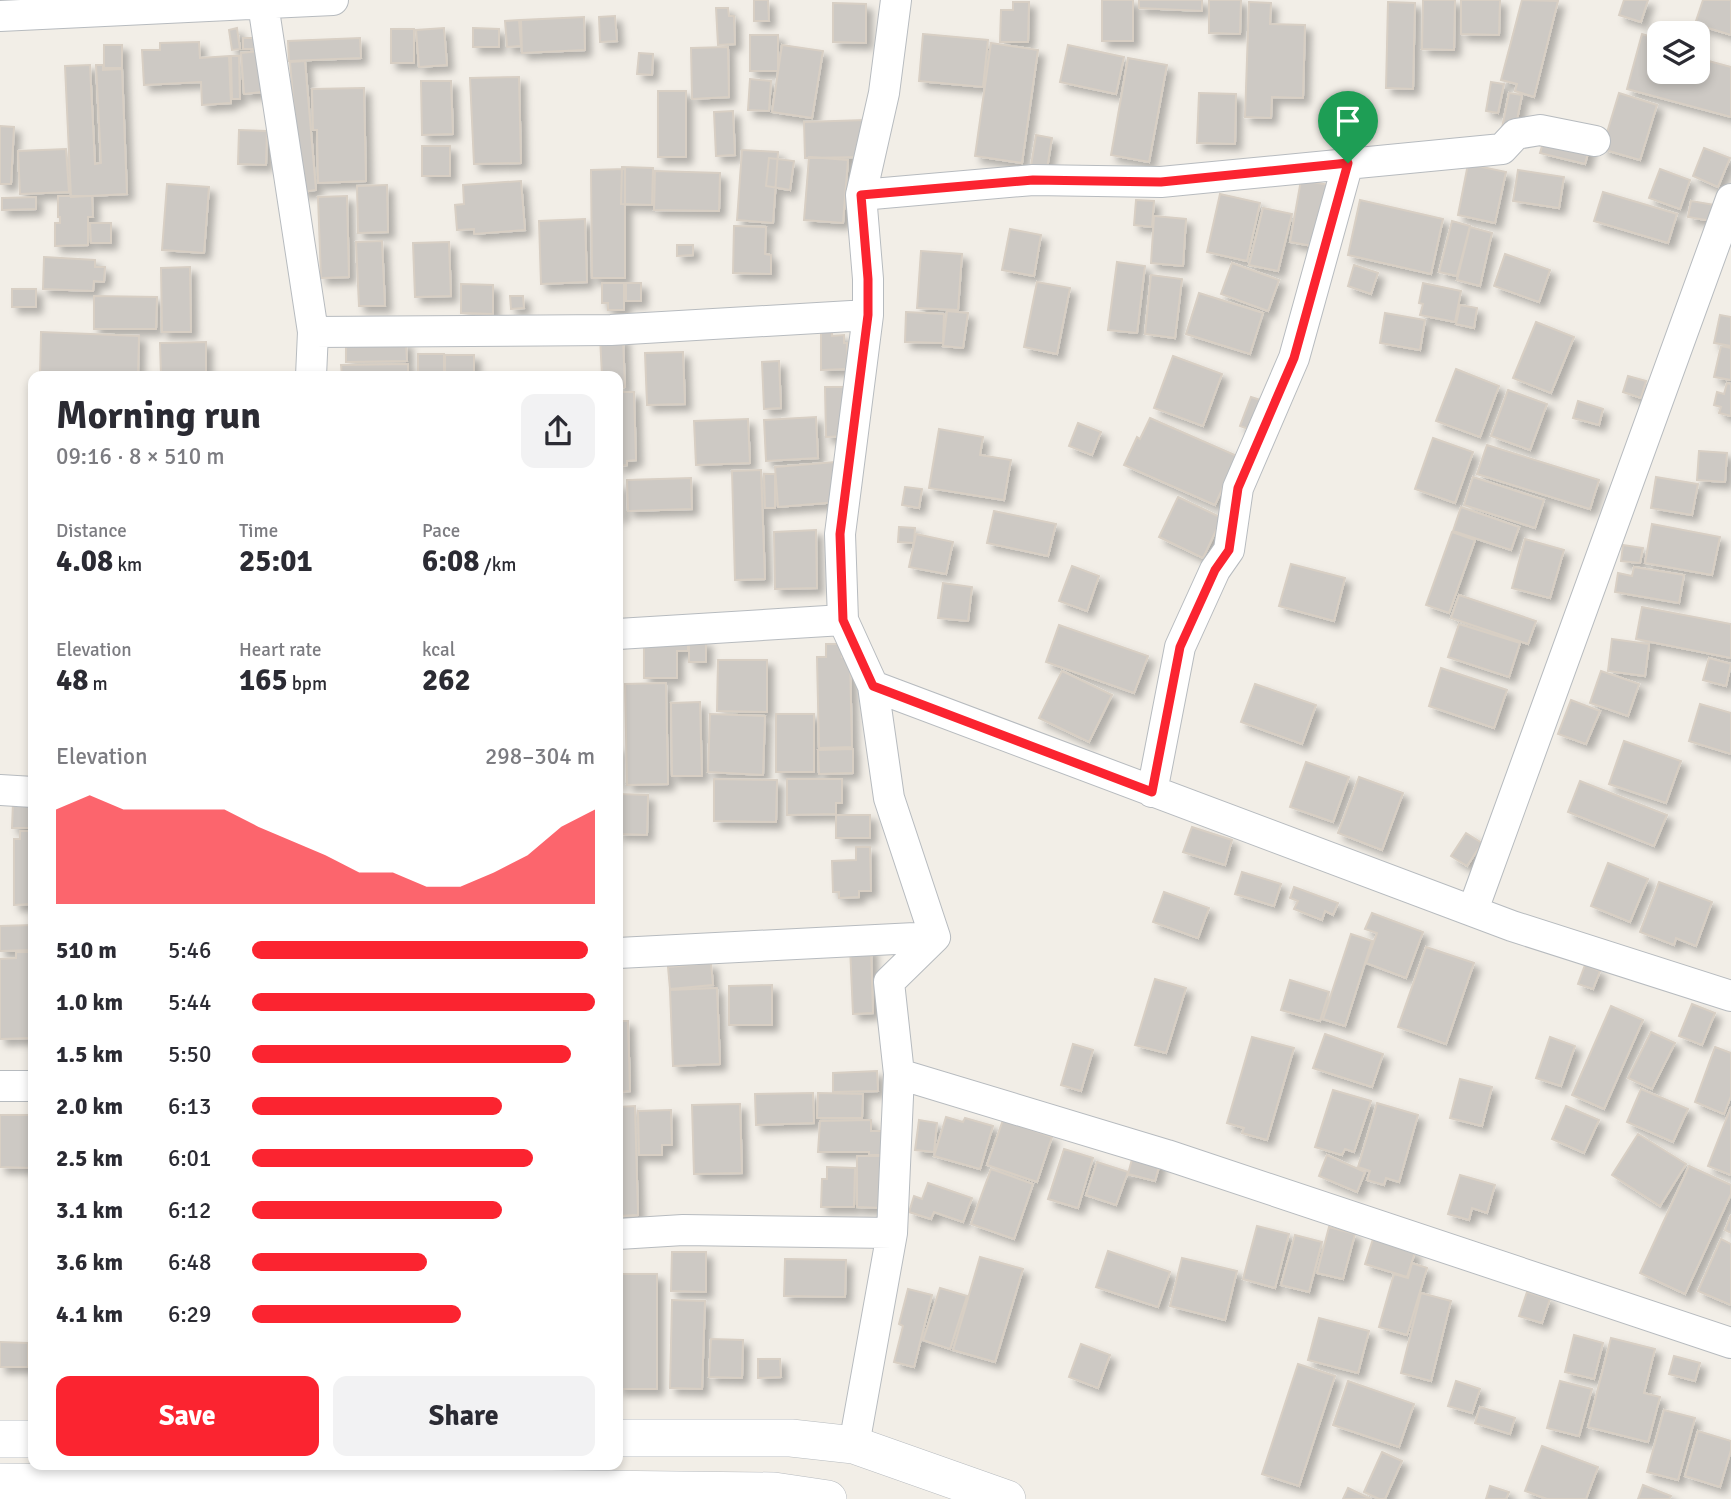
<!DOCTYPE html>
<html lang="en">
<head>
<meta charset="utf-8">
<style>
	:root { --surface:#fff; --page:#f2f2f3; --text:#2b2b33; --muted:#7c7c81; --accent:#fb2430 }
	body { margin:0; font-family:Signika,sans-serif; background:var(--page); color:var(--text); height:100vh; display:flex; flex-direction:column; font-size:26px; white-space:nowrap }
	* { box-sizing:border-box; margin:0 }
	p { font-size:23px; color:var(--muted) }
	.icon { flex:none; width:38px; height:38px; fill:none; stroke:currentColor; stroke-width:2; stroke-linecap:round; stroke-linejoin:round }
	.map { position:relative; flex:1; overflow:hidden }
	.drawer { position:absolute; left:28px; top:371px; width:595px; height:1099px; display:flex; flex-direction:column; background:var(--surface); border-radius:14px; box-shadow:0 4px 10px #0003 }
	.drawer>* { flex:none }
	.controls { position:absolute; left:1647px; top:21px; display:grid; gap:14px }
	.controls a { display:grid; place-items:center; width:63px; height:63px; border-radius:14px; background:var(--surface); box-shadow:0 4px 10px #0003; font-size:35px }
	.pin { position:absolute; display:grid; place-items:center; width:60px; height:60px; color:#fff; margin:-72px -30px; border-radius:50% 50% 50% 0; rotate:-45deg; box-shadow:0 0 7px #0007 }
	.pin .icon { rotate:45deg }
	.round { display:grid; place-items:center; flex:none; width:74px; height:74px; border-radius:14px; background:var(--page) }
	.overview { display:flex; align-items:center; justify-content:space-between; height:119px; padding:0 28px }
	h1 { font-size:38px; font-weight:700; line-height:52px }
	.metrics { display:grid; grid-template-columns:repeat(3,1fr); gap:10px; height:119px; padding:7px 28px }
	.metrics div { display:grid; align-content:center }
	.metrics b { font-size:30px; font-weight:700 }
	.metrics small { font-size:19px; font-weight:400 }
	.metrics p { font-size:19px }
	.chart { height:196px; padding:14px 28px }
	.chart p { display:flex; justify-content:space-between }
	.chart svg { width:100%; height:126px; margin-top:7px; fill:var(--accent); opacity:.7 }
	.primary-button { display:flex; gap:14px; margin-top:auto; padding:14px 28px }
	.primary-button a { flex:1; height:80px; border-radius:14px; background:var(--accent); color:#fff; font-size:28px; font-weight:700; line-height:80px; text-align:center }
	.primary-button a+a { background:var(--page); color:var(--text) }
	ul { padding:0 28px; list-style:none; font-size:23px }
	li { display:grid; grid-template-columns:112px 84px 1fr; align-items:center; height:52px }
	li i { height:18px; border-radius:9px; background:var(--accent) }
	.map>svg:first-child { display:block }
	.building { fill:#cdc9c4; stroke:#d8cfc4; stroke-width:2; filter:url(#shadow) }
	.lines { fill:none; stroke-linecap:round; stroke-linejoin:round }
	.minor-casing { stroke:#b7bbbf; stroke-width:32 }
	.tertiary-casing { stroke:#b7bbbf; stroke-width:38 }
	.minor { stroke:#fff; stroke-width:30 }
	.tertiary { stroke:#fff; stroke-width:37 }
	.route-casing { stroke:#fff; stroke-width:14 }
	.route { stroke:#fb2430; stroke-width:9 }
</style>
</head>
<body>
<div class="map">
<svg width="1731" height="1499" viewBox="0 0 1731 1499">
	<defs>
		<filter id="shadow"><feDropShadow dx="6" dy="6" stdDeviation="3.5" flood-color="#0004"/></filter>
	</defs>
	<rect width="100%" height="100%" fill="#f2eee7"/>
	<path class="building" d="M754,0h14l1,21h-15z
		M1102,0h31v41h-31z
		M1139,0h63v11l-63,-3z
		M1209,0h32l-1,34 -31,-1z
		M1423,0h32l-1,50 -32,-1z
		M1461,0h39l-1,35 -38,-1z
		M1522,0l36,1 -24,96 -19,-6 2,-7 -16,-4z
		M1624,0h24l-7,22 -22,-7z
		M1703,0h28v35l-36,-11z
		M1013,2h16l-1,40h-28l1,-32h12z
		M1249,2l22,1 -1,21 35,1 -2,73 -31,-1 -1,21 -26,-1z
		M1388,2l27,1 -2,86 -27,-1z
		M833,3l33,1v39l-33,-1z
		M716,8h12l1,8h5l1,28 -17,1z
		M615,16l2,25 -17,1 -1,-25z
		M584,17l1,33 -63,3 -1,-33z
		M519,20l2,26 -14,1 -2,-26z
		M237,28l3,21 -8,1 -3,-20z
		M444,28l3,37 -28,2 -3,-37z
		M473,28l26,1v18h-26z
		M391,29h23v34h-23z
		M923,34l65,6 -5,47 -64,-6z
		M1642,34l17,5v33h39v-14l33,9v50l-104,-28z
		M750,35h28v36h-28z
		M243,38h11v11h-11z
		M360,38l1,20 -72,3 -1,-20z
		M199,42l1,16 29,-2 2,47 -29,2 -1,-23 -57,3 -2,-35h18v-7z
		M991,43l47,7 -16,113 -47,-7z
		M104,45h18v23h-18z
		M782,45l41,6 -11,67 -40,-6z
		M1068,45l56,12 -8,37 -56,-12z
		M728,47l1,50 -37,2 -1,-51z
		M259,51l3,41 -18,2 -3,-41z
		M639,53l14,1 -1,21 -15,-1z
		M231,56h8l1,43h-8z
		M1128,58l39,7 -18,97 -38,-7z
		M305,61l11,129 -15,2 -11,-130z
		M90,65l5,99 6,-1 -5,-98h7v5l19,-1 5,125 -56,3 -6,-131z
		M519,77l2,86 -47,1 -4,-86z
		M750,79l21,2 -2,30 -21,-1z
		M421,81h30l2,53 -31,1z
		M1491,82l13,2 -6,29 -12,-2z
		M364,88l2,93 -48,2 -1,-53h-4l-1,-41z
		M658,91h28v66h-28z
		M1199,93l37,1 -1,50 -38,-1z
		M1509,93l13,2 -7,35 -13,-2z
		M1619,93l38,12 -17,55 -38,-11z
		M733,111l2,44 -19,1 -2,-44z
		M865,120v37l-60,1 -1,-36z
		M0,126l14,1 -3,57h-11z
		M239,130l28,1 -1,34 -28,-1z
		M1546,132l45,10 -6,22 -45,-11z
		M1036,135l16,3 -6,37 -16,-3z
		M422,146h28v30h-28z
		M1704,148l26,10 -12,29 -25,-11z
		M66,149l3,43 -49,2 -2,-43z
		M742,150l36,2 -5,71 -36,-3z
		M809,157l39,3 -5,63 -39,-3z
		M769,158l25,3 -4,29 -24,-4z
		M1468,164l38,8 -11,51 -37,-8z
		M622,167l31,1 -1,37 -31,-1z
		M625,169v109h-33l-1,-108z
		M1660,169l30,11 -10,29 -31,-11z
		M1518,170l46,7 -5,31 -46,-7z
		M655,171l65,2 -1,38 -65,-1z
		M1301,180l34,6 -11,62 -34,-6z
		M521,181l4,49 -51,4v-5l-17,1 -2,-25 9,-1 -1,-19z
		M167,184l42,3 -5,66 -42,-3z
		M387,185l1,47 -30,1 -1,-47z
		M1603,192l74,22 -9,29 -74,-22z
		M1220,194l40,9 -13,58 -40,-9z
		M58,196h34l1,21h-5v28l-33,1v-23h5v-6h-2z
		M347,196l2,81 -28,1 -3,-81z
		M36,197v12l-34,1v-12z
		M1136,200l18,1 -2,26 -18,-2z
		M1360,200l83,19 -12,55 -83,-19z
		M1691,201l24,4 -3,16 -24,-4z
		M1263,208l29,6 -14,57 -29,-6z
		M1154,216l32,3 -3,47 -32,-3z
		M585,219l2,63 -46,2 -2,-63z
		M1452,221l18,5 -13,50 -18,-4z
		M90,223h21v20h-20z
		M734,226l32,1 -1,27 6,1v19l-38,-1z
		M1470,227l22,6 -12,53 -23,-6z
		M1010,229l31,6 -7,41 -32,-6z
		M382,241l3,65h-26l-3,-64z
		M449,242l2,54 -36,1 -2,-54z
		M677,245h16v10l-16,1z
		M921,251l41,3 -4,56 -41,-2z
		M1505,254l45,16 -11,32 -45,-16z
		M44,257l51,3v7h10l-1,15 -10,-1 -1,10 -50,-2z
		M1117,262l28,4 -8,67 -29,-3z
		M1232,263l47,17 -11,31 -47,-17z
		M1354,265l24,8 -7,21 -23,-8z
		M190,267l1,65h-29l-1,-64z
		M1151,275l31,4 -7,59 -30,-4z
		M1037,282l33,6 -13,66 -33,-7z
		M602,283h22v27h-16v-7h-6z
		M626,283h15v18h-15z
		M1423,283l38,8 -6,31 -35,-7 3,-11 -4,-1z
		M461,284l32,1v29l-32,-1z
		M12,289h24v18h-24z
		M1199,293l64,20 -13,41 -64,-20z
		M94,296l63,1 -1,32h-62z
		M510,296h13l1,12 -13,1z
		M1460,305l17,3 -3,20 -18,-4z
		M947,311l21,2 -5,35 -20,-2z
		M906,312l38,2 -1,29 -38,-1z
		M1385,313l40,7 -5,30 -40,-7z
		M1720,315l11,2v29l-17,-3z
		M1536,322l38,15 -23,56 -38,-15z
		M41,332l98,4 -1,40h-98z
		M821,332h11v4l12,-1v8h3l1,26 -27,1z
		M600,337h23l2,50 -7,1v-12h-16z
		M206,342v34h-45l-1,-33z
		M406,342l1,19 -61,1v-19z
		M1721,346l10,2v32l-17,-3z
		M683,352l2,52 -38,1 -2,-52z
		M418,354h26v22h-19v-4h-7z
		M445,355h29v21h-29z
		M1173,356l49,18 -19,52 -49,-18z
		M779,361l2,47 -17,1 -2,-47z
		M408,364v12h-66l-1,-11z
		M1456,369l43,17 -19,51 -44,-16z
		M1628,376l18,5 -5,17 -18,-6z
		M1727,383l4,1v32l-12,-3 2,-6 -7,-2 3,-13 7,2z
		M825,387h21l1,49 -21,1z
		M1508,390l39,14 -17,46 -39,-14z
		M618,392h16l2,68 -9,1v4l-9,1z
		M1251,397l19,6 -11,30 -19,-7z
		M1578,401l25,8 -4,16 -26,-7z
		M816,417l2,41 -52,3 -2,-41z
		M1150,418l87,38 -22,49 -91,-40 13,-28 3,2z
		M748,419l2,44 -54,2 -2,-44z
		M1078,423l23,9 -9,23 -23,-9z
		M939,429l44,8 -3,18 31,5 -7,40 -75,-12z
		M1433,438l40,14 -18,51 -40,-14z
		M1487,445l112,35 -9,29 -113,-35z
		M1699,451l28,2 -2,29 -28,-2z
		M835,462l3,40 -60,5 -3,-40z
		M761,470l4,109 -30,1 -3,-109z
		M764,474h11v34h-10z
		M1473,477l71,23 -9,28 -71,-23z
		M1656,477l42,7 -6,31 -41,-7z
		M691,478l1,31 -64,2 -1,-31z
		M618,484h4v32h-4z
		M905,487l17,2 -3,19 -17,-3z
		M1178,497l44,21 -19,40 -44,-21z
		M1461,507l58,20 -8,23 -58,-19z
		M994,511l62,13 -8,32 -61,-13z
		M1652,524l68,13 -8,38 -67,-12z
		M899,527l16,1 -1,15 -16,-1z
		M816,530l1,58 -42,1 -1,-57z
		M1452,532l23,8 -26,73 -23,-8z
		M916,534l37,8 -7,32 -37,-7z
		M1525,539l39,11 -14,48 -38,-10z
		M1623,545l20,3 -3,15 -19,-2z
		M1291,564l54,14 -11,43 -55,-15z
		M1072,566l27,10 -12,35 -28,-10z
		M1634,567l50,8 -5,28 -64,-11 3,-19 14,3z
		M943,583l29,4 -4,34 -30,-3z
		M1459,595l77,26 -8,23 -77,-26z
		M1642,607l89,17v34l-95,-19z
		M1459,624l61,19 -11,34 -61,-20z
		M1059,625l89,31 -14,37 -88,-31z
		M644,639h44v12h-11v27h-33z
		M1612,639l37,5 -4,32 -37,-5z
		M689,641h17v21h-17z
		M826,644h16v13h8l2,90 -33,1 -2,-91h9z
		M1709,658l22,6 -5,22 -23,-6z
		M718,660h49v52l-50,-1z
		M1441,668l66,22 -13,38 -65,-22z
		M1062,671l50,24 -23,47 -50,-24z
		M1601,671l38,13 -11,32 -38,-13z
		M666,683l2,101 -41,1 -2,-101z
		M1255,684l61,21 -14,39 -61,-22z
		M1571,700l29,11 -14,33 -28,-10z
		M700,702l2,74h-30l-1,-73z
		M1700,704l31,9v41l-42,-13z
		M710,714l55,2 -2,59 -55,-3z
		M776,714h38v58h-38z
		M1624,741l57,20 -15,42 -57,-19z
		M618,747h3l-1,37 -2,-1z
		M853,749v24l-34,1 -1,-24z
		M1306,762l43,15 -16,45 -43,-15z
		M1359,777l44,16 -21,57 -44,-17z
		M714,779l63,1 -1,42 -62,-1z
		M787,779h55v24h-6v11l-49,1z
		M1580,781l87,34 -13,31 -86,-34z
		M618,794l30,1 -1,40 -29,-1z
		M13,802h20v26h-21z
		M836,815h34v23h-34z
		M1192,827l40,13 -7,25 -42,-13z
		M20,831h12l1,73 -19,1v-66h6z
		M1466,833l16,10 -15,23 -16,-10z
		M856,847h14l1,44h-12v6l-20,1v-6h-6l-1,-31 24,-1z
		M1608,863l40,16 -18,43 -39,-16z
		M1242,872l39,12 -7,22 -39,-12z
		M1659,882l53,20 -16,44 -20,-8 -2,7 -34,-13z
		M1294,887l44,16 -5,12 -8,-4 -3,9 -28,-11 4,-8 -8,-3z
		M1164,892l45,16 -11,30 -45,-16z
		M1372,913l51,19 -17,46 -40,-15 11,-30 -12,-4z
		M33,925v25l-33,1v-25z
		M1351,934l21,7 -27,85 -22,-7z
		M850,947h21l2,66 -20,1z
		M1426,947l48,16 -28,81 -48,-17z
		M16,952h13v3h4v83l-33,1v-80l16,-1z
		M711,963l2,22 -43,4 -2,-22z
		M1585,965l15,6 -7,18 -15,-5z
		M1155,979l31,9 -20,65 -31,-8z
		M1290,980l39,12 -9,29 -39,-11z
		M772,985v40h-43v-39z
		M717,988l3,76 -47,2 -3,-76z
		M1692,1004l23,9 -13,32 -23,-9z
		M1611,1006l32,14 -39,89 -32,-14z
		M618,1021h10l2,70 -12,1z
		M1651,1032l24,11 -23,46 -24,-11z
		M1325,1034l58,20 -11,33 -59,-19z
		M1252,1037l42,11 -27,92 -25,-7 2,-5 -17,-5z
		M1550,1037l25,9 -14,40 -25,-8z
		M1073,1044l20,6 -12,41 -20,-6z
		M1715,1047l16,6v43l-7,18 -29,-12z
		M877,1071l1,20 -45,1v-19z
		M1460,1079l32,8 -10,39 -32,-8z
		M1641,1089l47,20 -15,33 -46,-20z
		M1333,1090l38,11 -17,51 -9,-3 -3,6 -27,-8z
		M813,1093l1,30 -58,2 -1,-31z
		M818,1093l45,1 -1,24h-45z
		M1377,1103l41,12 -19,67 -13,-4 -2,7 -17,-5 3,-9 -12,-4z
		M740,1104l2,69 -48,1 -2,-69z
		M635,1106l3,109 -20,1v-109z
		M1566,1106l33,14 -15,33 -32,-14z
		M1731,1107v68l-23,-9z
		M671,1110l1,35h-10v10h-23l-1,-44z
		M0,1115h33v53l-33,-1z
		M946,1117l17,5 2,-4 28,8 -13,43 -46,-13z
		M871,1120v11h13v24h-15v-3h-51l2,-31z
		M919,1120l18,3 -3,29 -19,-2z
		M1003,1120l49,17 -15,45 -50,-17z
		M1638,1134l48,30 -26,42 -48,-31z
		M1064,1149l29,9 -15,50 -30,-9z
		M1134,1152l27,8 -6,21 -27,-7z
		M1327,1155l38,17 -8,20 -38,-16z
		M857,1156h26v52l-26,-1z
		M1097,1162l31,10 -12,33 -30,-10z
		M1689,1166l42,19v9l-46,100 -45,-21z
		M827,1167l28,1 -1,39h-33l1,-28h5z
		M991,1169l42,15 -19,55 -43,-15z
		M1460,1175l35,10 -8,28 -15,-5 -3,12 -21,-6z
		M928,1183l44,15 -9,24 -29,-10 -3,7 -22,-7 5,-16 8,3z
		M1731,1215v18l-6,-3z
		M1257,1226l32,8 -14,54 -32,-9z
		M1329,1227l26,7 -12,45 -26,-6z
		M1295,1235l27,7 -13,50 -28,-7z
		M1373,1239l42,13 -8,25 -42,-13z
		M1721,1239l10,5v61l-33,-14z
		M1108,1251l62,21 -12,35 -62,-20z
		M672,1252h34v40l-35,-1z
		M980,1257l43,12 -28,93 -42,-12z
		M1182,1258l55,13 -12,49 -55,-14z
		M785,1259l61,1 -1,37 -61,-1z
		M1412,1263l15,5 -20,67 -28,-8 15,-53 14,4z
		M618,1274h39v115h-39z
		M940,1288l27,8 -17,53 -27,-9z
		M908,1289l24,6 -18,72 -20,-5 9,-36 -4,-2z
		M1527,1292l23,7 -8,24 -23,-7z
		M1421,1293l30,8 -20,80 -30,-8z
		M672,1300l33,1 -3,88 -32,-1z
		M1319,1318l50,13 -11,42 -50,-13z
		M1574,1335l29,8 -9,36 -29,-7z
		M1611,1338l44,11 -11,44 16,4 -12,45 -60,-15z
		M711,1339l32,1 -1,38 -33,-1z
		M0,1342l28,1v24h-28z
		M1081,1344l29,11 -12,33 -29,-11z
		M1674,1356l26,7 -5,18 -26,-7z
		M758,1359h22l1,18 -23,1z
		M1298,1364l37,12 -36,110 -37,-12z
		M1348,1381l66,23 -15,43 -66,-22z
		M1456,1381l24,8 -8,24 -24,-7z
		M1560,1381l32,8 -13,47 -32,-8z
		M1480,1407l35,11 -5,16 -35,-11z
		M1664,1410l31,8 -17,62 -31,-8z
		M1698,1431l33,10v9l-11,37 -35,-11z
		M1542,1446l56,21 -12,32h-39l-22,-8z
		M1382,1452l20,9 -17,38h-6l-15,-7z
		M1643,1485l28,11 -2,3h-31z
		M1490,1486l19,6 -3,7h-20z
		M1348,1488l23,11h-28z"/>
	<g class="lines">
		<defs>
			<path id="minor" d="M263,4l50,328 -2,44
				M0,16l333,-16
				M861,195l172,-15 128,2 341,-33 14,-15 24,-4 55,11
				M313,332l298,-2 257,-15
				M618,634l225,-14
				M873,686l639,240 219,70
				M0,790l33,2
				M1152,792l28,-145 35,-77 14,-20 9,-62 56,-130 54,-195
				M1473,910l258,-711
				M618,953l317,-16
				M899,1074l268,81 564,188
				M0,1086h33
				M618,1234l65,-4 209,3
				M854,1445l38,-212 7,-159 -10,-92 46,-45 -46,-139 -16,-112 -30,-66 -3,-86 28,-219v-36l-7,-84 23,-102 12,-93"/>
			<path id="tertiary" d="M618,1438h173l63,7 153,54
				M0,1439h33
				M0,1482l774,9 54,8"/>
		</defs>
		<use href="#minor" class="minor-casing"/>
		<use href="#tertiary" class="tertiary-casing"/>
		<use href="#minor" class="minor"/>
		<use href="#tertiary" class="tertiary"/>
	</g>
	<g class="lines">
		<defs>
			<path id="route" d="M1348,163l-54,195 -56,130 -9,62 -14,20 -35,77 -28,145 -279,-106 -30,-66 -3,-86 28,-219v-36l-7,-84 172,-15 128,2z"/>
		</defs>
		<use href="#route" class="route-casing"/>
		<use href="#route" class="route"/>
	</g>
</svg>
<div class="controls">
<a><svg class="icon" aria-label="layers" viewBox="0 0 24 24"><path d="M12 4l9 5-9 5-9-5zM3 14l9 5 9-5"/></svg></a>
</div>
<div class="pin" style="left:1348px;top:163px;background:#1e9e55"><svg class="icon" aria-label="arrive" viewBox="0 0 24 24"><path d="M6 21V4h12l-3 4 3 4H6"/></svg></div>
<section class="drawer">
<div class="overview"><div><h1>Morning run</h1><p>09:16 · 8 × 510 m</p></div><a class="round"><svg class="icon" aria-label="share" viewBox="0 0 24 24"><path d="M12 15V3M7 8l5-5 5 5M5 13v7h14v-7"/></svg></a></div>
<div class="metrics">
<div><p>Distance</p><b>4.08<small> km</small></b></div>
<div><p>Time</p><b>25:01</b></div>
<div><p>Pace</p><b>6:08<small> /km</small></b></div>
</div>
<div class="metrics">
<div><p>Elevation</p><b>48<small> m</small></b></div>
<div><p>Heart rate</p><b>165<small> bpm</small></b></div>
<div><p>kcal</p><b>262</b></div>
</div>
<div class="chart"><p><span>Elevation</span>298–304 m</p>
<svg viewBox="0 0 160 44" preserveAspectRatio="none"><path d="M0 44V11L10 6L20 11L30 11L40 11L50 11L60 17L70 22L80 27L90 33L100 33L110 38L120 38L130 33L140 27L150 17L160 11V44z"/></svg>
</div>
<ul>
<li><b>510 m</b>5:46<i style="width:98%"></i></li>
<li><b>1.0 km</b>5:44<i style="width:100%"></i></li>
<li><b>1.5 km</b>5:50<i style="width:93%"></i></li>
<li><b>2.0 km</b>6:13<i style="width:73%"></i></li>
<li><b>2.5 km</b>6:01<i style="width:82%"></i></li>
<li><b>3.1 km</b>6:12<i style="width:73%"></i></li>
<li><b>3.6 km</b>6:48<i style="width:51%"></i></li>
<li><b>4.1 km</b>6:29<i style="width:61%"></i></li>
</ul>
<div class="primary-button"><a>Save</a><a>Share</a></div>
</section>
</div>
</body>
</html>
